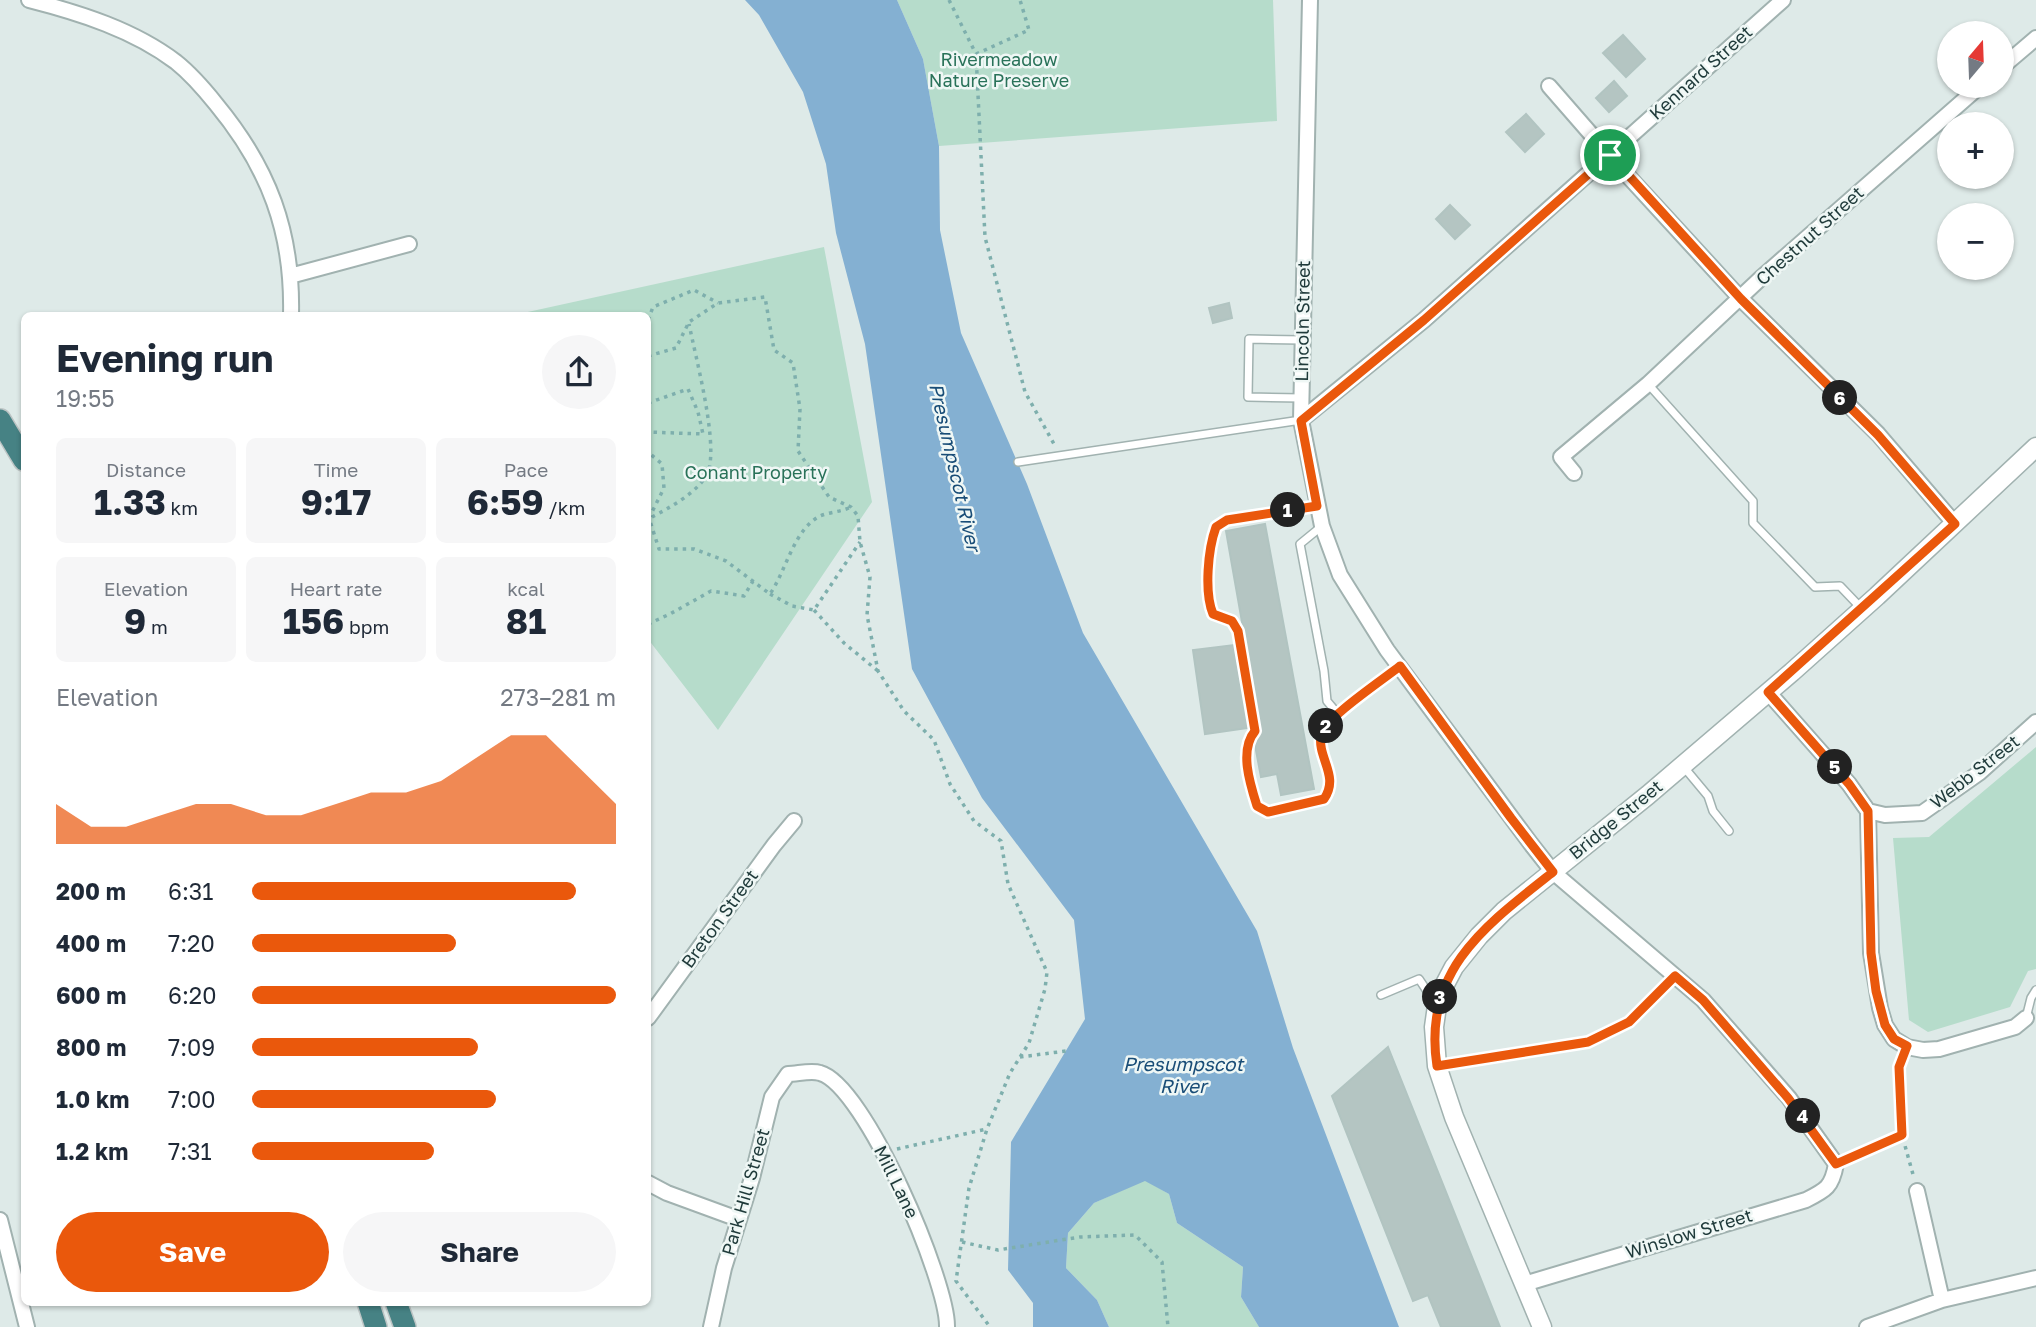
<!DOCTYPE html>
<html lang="en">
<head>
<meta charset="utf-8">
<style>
	:root { --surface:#fff; --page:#f6f6f7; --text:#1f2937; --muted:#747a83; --accent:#ea580c }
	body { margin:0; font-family:"Golos Text",sans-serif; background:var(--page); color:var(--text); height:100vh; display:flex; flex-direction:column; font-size:26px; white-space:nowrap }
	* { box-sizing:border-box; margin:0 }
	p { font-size:23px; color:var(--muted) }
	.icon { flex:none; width:38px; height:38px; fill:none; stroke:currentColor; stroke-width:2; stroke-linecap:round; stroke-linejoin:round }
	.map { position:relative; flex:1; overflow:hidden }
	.sheet { position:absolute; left:21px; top:312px; width:630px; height:994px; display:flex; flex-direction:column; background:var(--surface); border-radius:10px; box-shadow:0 2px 5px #0004 }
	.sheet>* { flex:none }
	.needle { width:46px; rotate:19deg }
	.controls { position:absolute; left:1937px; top:21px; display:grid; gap:14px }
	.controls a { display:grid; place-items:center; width:77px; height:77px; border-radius:50%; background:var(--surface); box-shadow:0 2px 5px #0004; font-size:35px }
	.pin { position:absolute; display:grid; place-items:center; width:60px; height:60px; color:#fff; margin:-30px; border:4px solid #fff; border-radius:50%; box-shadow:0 2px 7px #0007 }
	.km { position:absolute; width:35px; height:35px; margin:-18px; border-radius:50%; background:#222; color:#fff; font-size:19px; line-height:35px; text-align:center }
	.round { display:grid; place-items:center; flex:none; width:74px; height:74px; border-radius:37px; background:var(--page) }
	.overview { display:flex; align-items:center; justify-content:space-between; height:119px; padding:0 35px }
	h1 { font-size:38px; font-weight:700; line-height:52px }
	.metrics { display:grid; grid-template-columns:repeat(3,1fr); gap:10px; height:119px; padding:7px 35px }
	.metrics div { display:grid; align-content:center; border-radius:10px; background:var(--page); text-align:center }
	.metrics b { font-size:35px; font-weight:700 }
	.metrics small { font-size:19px; font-weight:400 }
	.metrics p { font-size:19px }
	.chart { height:196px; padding:14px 35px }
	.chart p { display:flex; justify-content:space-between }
	.chart svg { width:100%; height:126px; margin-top:7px; fill:var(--accent); opacity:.7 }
	.primary-button { display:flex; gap:14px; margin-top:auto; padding:14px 35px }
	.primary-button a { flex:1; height:80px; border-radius:42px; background:var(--accent); color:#fff; font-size:28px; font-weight:700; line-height:80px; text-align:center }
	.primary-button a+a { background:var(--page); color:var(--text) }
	ul { padding:0 35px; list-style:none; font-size:23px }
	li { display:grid; grid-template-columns:112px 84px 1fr; align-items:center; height:52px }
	li i { height:18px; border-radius:9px; background:var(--accent) }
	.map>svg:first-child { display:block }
	.green { fill:#b6dccb }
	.water { fill:#84b0d2 }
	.building { fill:#b4c5c2; stroke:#b1c4c1; stroke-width:2 }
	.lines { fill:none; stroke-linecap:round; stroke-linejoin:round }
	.service-casing { stroke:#a1b2b0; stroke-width:10 }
	.minor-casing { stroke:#a1b2b0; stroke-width:18 }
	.tertiary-casing { stroke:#a1b2b0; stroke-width:21 }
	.trunk-casing { stroke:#bcc4c4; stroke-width:24 }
	.path { stroke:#7eafad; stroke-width:3.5; stroke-dasharray:3.5 5; stroke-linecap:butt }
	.service { stroke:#fff; stroke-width:7 }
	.minor { stroke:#fff; stroke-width:14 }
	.tertiary { stroke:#fff; stroke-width:18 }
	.trunk { stroke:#468284; stroke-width:21 }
	.route-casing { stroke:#fff; stroke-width:14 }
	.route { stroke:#ea580c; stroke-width:9 }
	.labels { text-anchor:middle; stroke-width:5; stroke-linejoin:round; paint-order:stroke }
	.park-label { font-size:18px; fill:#297259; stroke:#eff7f5 }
	.street-label { font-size:18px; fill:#1f3a3a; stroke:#eff7f5 }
	.water-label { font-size:19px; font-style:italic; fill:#194d77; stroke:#eff7f5 }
</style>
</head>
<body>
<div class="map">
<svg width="2036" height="1327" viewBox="0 0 2036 1327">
	<rect width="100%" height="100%" fill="#deeae8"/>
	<path class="green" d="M897,0h376l4,121 -338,25 -16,-87z
		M824,247l48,255 -154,228 -70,-91v-324h-134z
		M2036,747v222l-8,2 -18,36 -82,25 -19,-12 -16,-182 36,-1z
		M1145,1180l24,14 8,29 66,44 -2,30 18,30h-150l-12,-27 -31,-32 2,-35 26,-30z"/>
	<path class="water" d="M745,0h152l26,59 16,87 1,84 21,103 66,151 56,149 174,298 36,117 106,279h-140l-18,-30 2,-30 -66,-44 -8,-29 -24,-13 -51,22 -26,30 -2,35 31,32 12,27h-76v-24l-25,-33 3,-128 74,-123 -11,-99 -92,-122 -70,-129 -47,-325 -29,-111 -10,-69 -23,-72 -44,-77z"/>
	<path class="building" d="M1623,35l22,24 -19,18 -23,-24z
		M1614,81l13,15 -18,16 -13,-14z
		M1526,114l18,20 -19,18 -19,-20z
		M1450,205l20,20 -15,14 -19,-20z
		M1229,303l3,15 -19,5 -4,-15z
		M1265,524l49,265 -33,6 -4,-21 -16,3 -6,-32 6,-15 -35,-199z
		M1234,645l14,83 -43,6 -12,-84z
		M1388,1047l112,280h-59l-13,-32 -15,6 -81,-205z"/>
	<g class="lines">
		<defs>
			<path id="service" d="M1648,384l105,117v22l62,64 25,-1 22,23
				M1302,398l-54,-1 1,-58 53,1
				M1018,462l283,-42
				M1317,506l-90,14 -11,7c-8,22 -12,65 -3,87l19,7 6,10 17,100c-16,20 -5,53 2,75l11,6 56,-13c16,-23 -7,-41 -3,-63 3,-18 62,-57 78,-69
				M1322,526l-22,18 24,127 3,30 11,13
				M1683,766l25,30 5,15 16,20
				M1381,995l38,-16 16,24
				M2026,1018l5,-20 5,-8
				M1438,1066l150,-24 41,-20 46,-46"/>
			<path id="minor" d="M29,0c51,13 105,30 147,62 15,12 28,27 40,42 53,64 77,128 75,211
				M1310,0l-9,420 21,106 18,49 47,75 144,194 22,28 150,128 86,98 47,66c-4,23 -10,26 -30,36l-282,84
				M2002,67l34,-29
				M1549,86l68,78 124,135 137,135 77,90
				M290,276l119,-32
				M1301,420l123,-100 359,-320
				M1574,473l-13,-16 87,-73 113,-106 219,-192
				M1768,692l81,92 19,27 3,142 9,55 5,17 9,14 13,8 16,3 16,-1 76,-22 11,-9
				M1868,811l17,4 37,-2 57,-40 57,-51
				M648,1018l126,-173 20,-24
				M648,1183l19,10 71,26
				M1917,1191l25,109
				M0,1220l27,107
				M711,1327l13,-59 28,-90 20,-81 16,-23c9,0 23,-4 32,-1 45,12 128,209 127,254
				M1867,1327l75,-27 94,-22"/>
			<path id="tertiary" d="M1542,1327l-88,-210 -17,-51 -3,-39 3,-21 7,-20 10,-19 25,-31 25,-25 144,-116 144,-123 85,-76 159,-149"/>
			<path id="trunk" d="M0,420l24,40
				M368,1302l8,25
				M396,1302l9,25"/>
		</defs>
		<use href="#service" class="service-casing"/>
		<use href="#minor" class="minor-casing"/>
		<use href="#tertiary" class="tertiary-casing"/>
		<use href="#trunk" class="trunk-casing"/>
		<path class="path" d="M949,0l27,54 9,183 40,155 29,52
			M976,54l53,-24 -9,-30
			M648,320l5,-13 41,-17 24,13
			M648,356l28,-8 13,-26 29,-19 47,-6 9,53 19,13 7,46 -2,42 31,46 22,10 7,9 2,26 10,35 -3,38 11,56 26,40 30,29 16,44 24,37 27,20 7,43 39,88 -2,17 -16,54 -19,30 -23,56 -18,59 -13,93 34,46
			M648,403l40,-14 10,23 5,22 -55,-2
			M648,448l1,5 13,11 2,24 -15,30 10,31h35l32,12 44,33c16,-23 24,-65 50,-78 9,-4 21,-4 31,-9
			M652,517c17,-9 51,-27 57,-48 8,-32 -13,-110 -20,-145
			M770,594l22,12 22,4 46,-68
			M814,610l30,33 34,28
			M648,624l22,-10 41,-23 33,5 9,-15
			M1020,1057l46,-6
			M1901,1062l-2,5 3,68 12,43
			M897,1149l90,-20
			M1849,1159l53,-24
			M962,1242l36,8 82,-13 55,-2 27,27 6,65"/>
		<use href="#service" class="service"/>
		<use href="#minor" class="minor"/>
		<use href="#tertiary" class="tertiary"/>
		<use href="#trunk" class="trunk"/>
	</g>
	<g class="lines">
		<defs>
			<path id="route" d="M1610,155l131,144 137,136 77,89 -187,168 81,92 19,27 3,142 5,38 9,34 9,14 13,7 -8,21 3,68 -66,29 -48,-66 -85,-98 -28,-24 -46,46 -41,20 -151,24c-15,-96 49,-141 116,-194l-42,-54 -111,-152c-16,13 -75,52 -79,69 -4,23 19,41 3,64l-56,13 -11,-6c-7,-22 -18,-56 -2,-75l-17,-100 -6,-10 -19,-7c-9,-22 -5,-65 3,-87l11,-7 90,-14 -16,-85 123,-101z"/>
		</defs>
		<use href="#route" class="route-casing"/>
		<use href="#route" class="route"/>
	</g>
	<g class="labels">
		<g class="park-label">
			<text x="999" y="66">Rivermeadow<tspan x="999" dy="21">Nature Preserve</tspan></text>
			<text x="756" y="479">Conant Property</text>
		</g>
		<g class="street-label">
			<text transform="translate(1701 73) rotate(-42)" y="6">Kennard Street</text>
			<text transform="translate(1810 236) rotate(-42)" y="6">Chestnut Street</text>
			<text transform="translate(1303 321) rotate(-89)" y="6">Lincoln Street</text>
			<text transform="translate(1975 772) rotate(-38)" y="6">Webb Street</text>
			<text transform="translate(1616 820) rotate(-39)" y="6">Bridge Street</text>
			<text transform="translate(720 919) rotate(-54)" y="6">Breton Street</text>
			<text transform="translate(896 1182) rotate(64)" y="6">Mill Lane</text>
			<text transform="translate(746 1192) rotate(-74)" y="6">Park Hill Street</text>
			<text transform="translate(1689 1234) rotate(-17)" y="6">Winslow Street</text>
		</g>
		<g class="water-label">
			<text transform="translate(955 467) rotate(77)" y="7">Presumpscot River</text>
			<text x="1183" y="1071">Presumpscot<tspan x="1183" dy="22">River</tspan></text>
		</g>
	</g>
</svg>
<div class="controls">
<a><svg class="needle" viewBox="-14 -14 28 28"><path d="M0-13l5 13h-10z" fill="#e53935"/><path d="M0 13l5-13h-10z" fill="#747a83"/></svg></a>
<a>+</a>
<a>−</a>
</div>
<div class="pin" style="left:1610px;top:155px;background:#1e9e55"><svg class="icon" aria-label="arrive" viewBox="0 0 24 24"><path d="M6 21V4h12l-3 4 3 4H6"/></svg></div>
<b class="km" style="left:1288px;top:510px">1</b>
<b class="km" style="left:1326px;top:726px">2</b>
<b class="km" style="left:1440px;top:997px">3</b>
<b class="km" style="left:1803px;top:1116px">4</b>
<b class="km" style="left:1835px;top:767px">5</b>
<b class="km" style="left:1840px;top:398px">6</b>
<section class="sheet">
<div class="overview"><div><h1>Evening run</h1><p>19:55</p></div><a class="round"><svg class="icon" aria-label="share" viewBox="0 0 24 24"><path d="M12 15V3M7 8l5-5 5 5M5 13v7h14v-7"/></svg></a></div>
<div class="metrics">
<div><p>Distance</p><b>1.33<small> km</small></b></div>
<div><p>Time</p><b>9:17</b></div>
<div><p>Pace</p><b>6:59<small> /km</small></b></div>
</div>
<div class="metrics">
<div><p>Elevation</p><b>9<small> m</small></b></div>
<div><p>Heart rate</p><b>156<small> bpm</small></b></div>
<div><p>kcal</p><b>81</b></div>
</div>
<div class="chart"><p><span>Elevation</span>273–281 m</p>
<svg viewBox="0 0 160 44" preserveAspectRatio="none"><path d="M0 44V30L10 38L20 38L30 34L40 30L50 30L60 34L70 34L80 30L90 26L100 26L110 22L120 14L130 6L140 6L150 18L160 30V44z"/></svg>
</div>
<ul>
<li><b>200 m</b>6:31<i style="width:89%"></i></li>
<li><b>400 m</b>7:20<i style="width:56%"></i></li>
<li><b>600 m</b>6:20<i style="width:100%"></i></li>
<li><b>800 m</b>7:09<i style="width:62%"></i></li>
<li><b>1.0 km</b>7:00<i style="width:67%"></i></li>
<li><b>1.2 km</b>7:31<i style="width:50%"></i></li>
</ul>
<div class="primary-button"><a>Save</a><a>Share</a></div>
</section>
</div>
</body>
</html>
